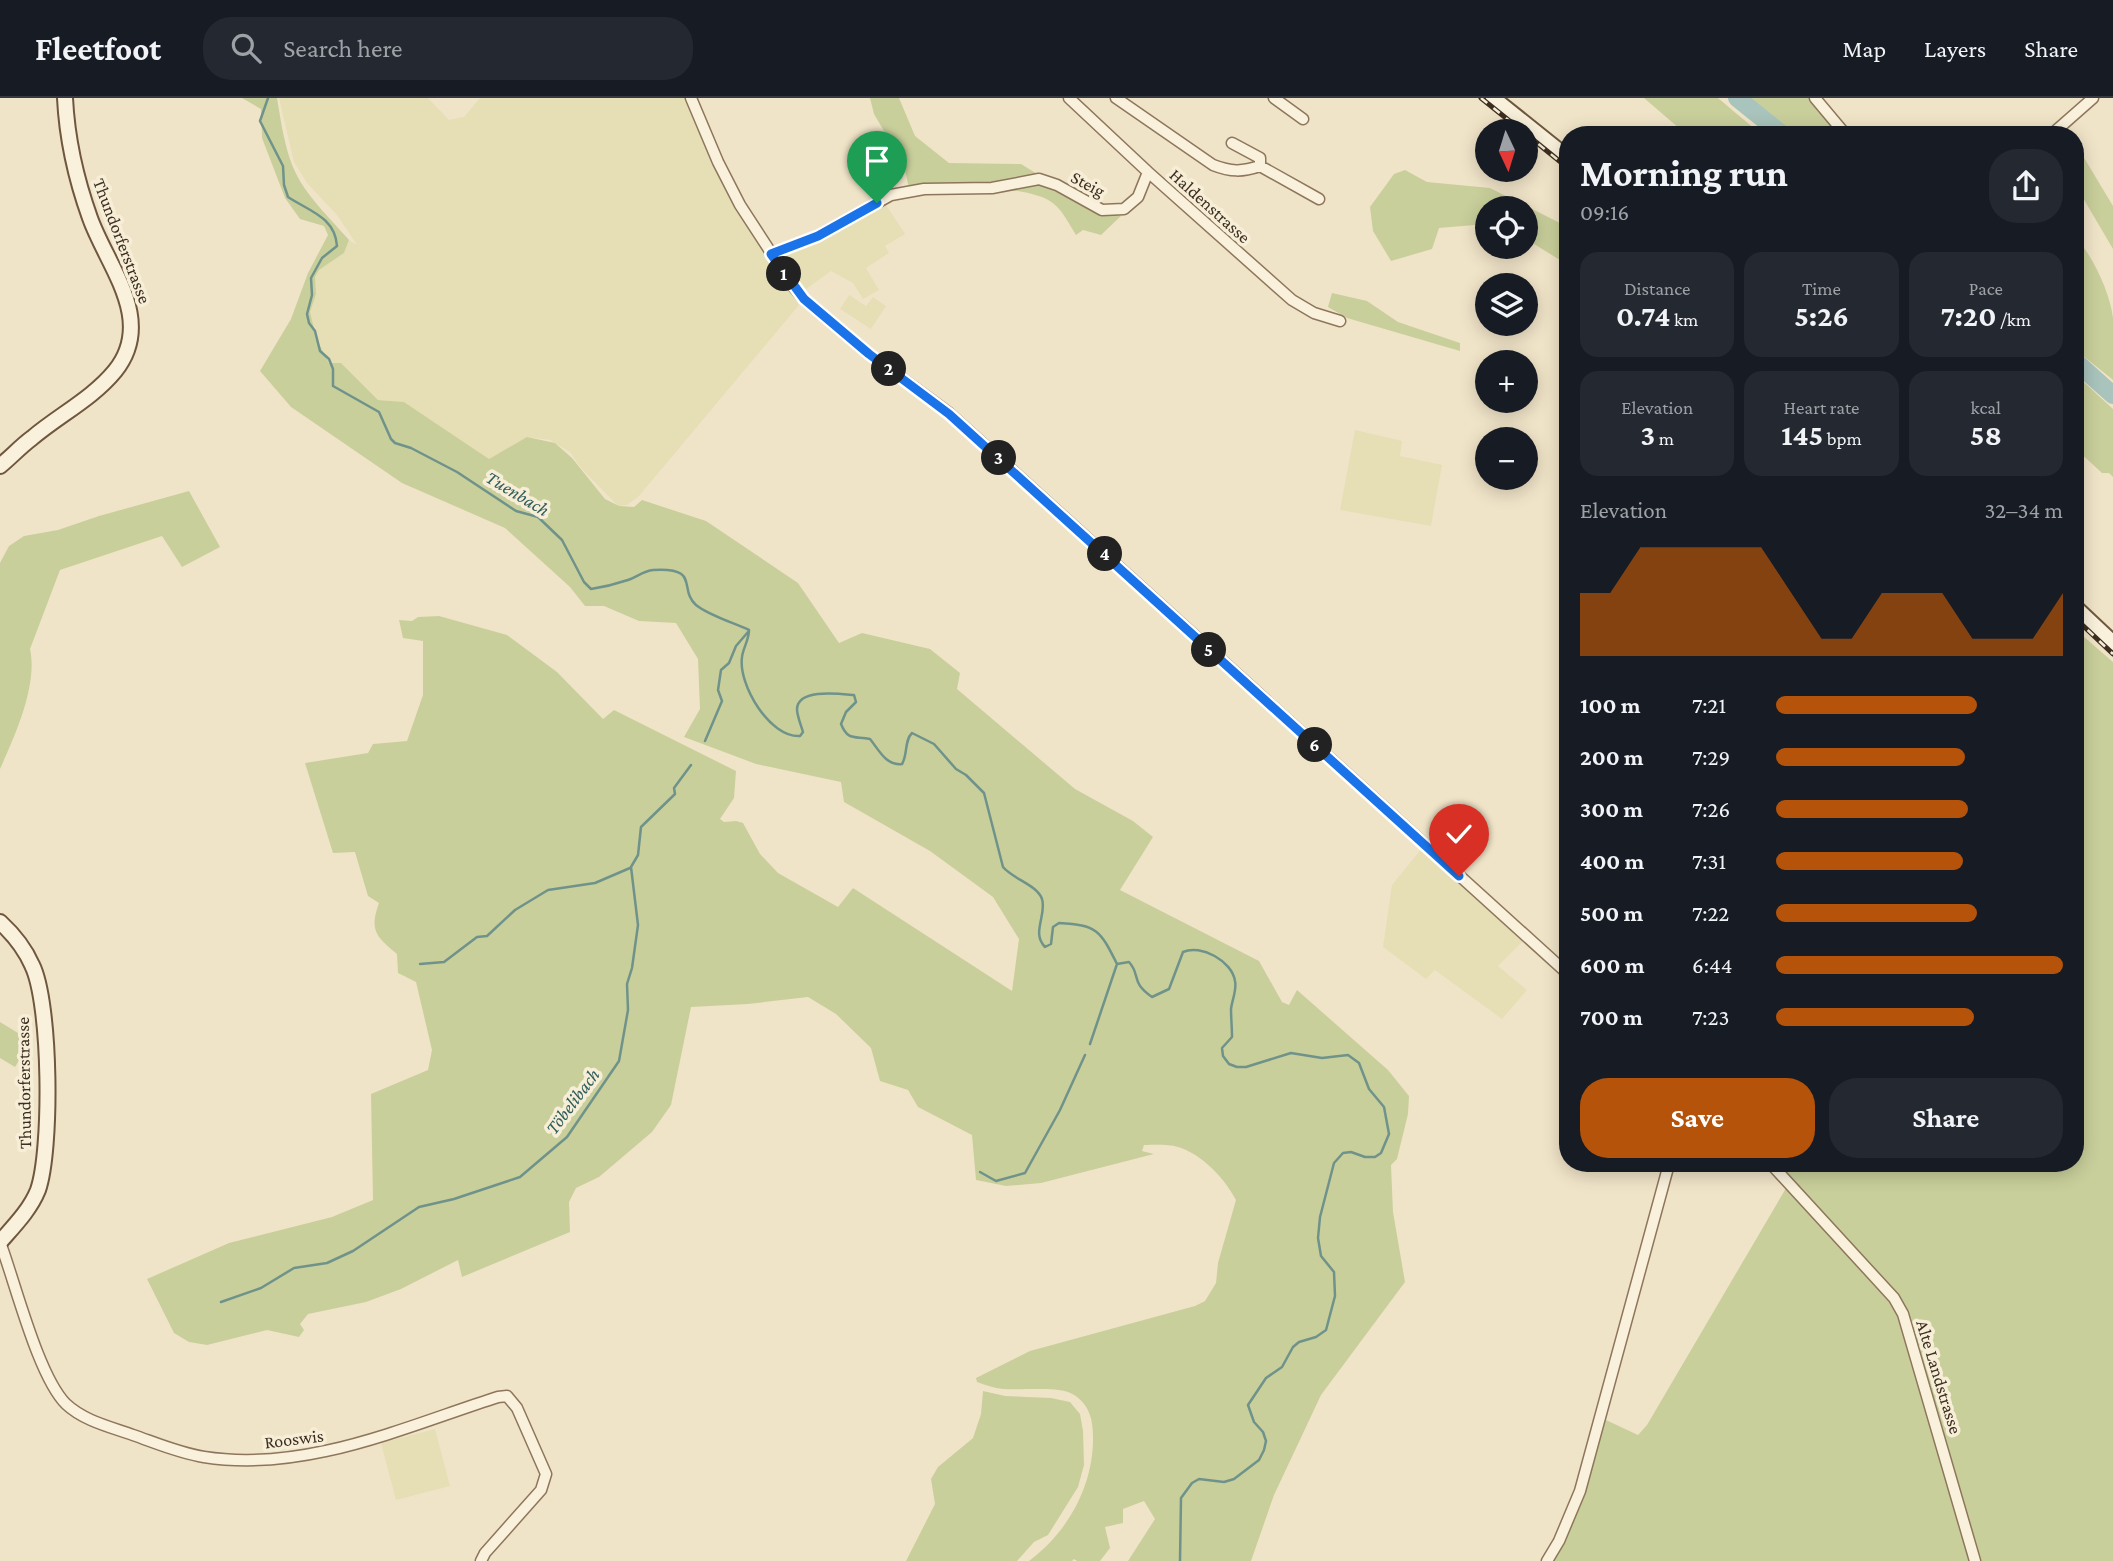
<!DOCTYPE html>
<html lang="en">
<head>
<meta charset="utf-8">
<style>
	:root { --surface:#171b24; --page:#242831; --text:#f1f3f6; --muted:#9ea1a6; --line:#363941; --accent:#b45309 }
	body { margin:0; font-family:"Crimson Pro",serif; background:var(--page); color:var(--text); height:100vh; display:flex; flex-direction:column; font-size:26px; white-space:nowrap }
	* { box-sizing:border-box; margin:0 }
	p { font-size:23px; color:var(--muted) }
	.icon { flex:none; width:38px; height:38px; fill:none; stroke:currentColor; stroke-width:2; stroke-linecap:round; stroke-linejoin:round }
	.map { position:relative; flex:1; overflow:hidden }
	.side { position:absolute; left:1559px; top:28px; width:525px; height:1046px; display:flex; flex-direction:column; background:var(--surface); border-radius:28px; box-shadow:0 4px 18px #0003 }
	.side>* { flex:none }
	.needle { width:46px; rotate:176deg }
	.tools { position:absolute; left:1475px; top:21px; display:grid; gap:14px }
	.tools a { display:grid; place-items:center; width:63px; height:63px; border-radius:50%; background:var(--surface); box-shadow:0 4px 18px #0003; font-size:35px }
	.pin { position:absolute; display:grid; place-items:center; width:60px; height:60px; color:#fff; margin:-72px -30px; border-radius:50% 50% 50% 0; rotate:-45deg; box-shadow:0 0 7px #0007 }
	.pin .icon { rotate:45deg }
	.km { position:absolute; width:35px; height:35px; margin:-18px; border-radius:50%; background:#222; color:#fff; font-size:19px; line-height:35px; text-align:center }
	.round { display:grid; place-items:center; flex:none; width:74px; height:74px; border-radius:28px; background:var(--page) }
	.overview { display:flex; align-items:center; justify-content:space-between; height:119px; padding:0 21px }
	h1 { font-size:38px; font-weight:700; line-height:52px }
	.metrics { display:grid; grid-template-columns:repeat(3,1fr); gap:10px; height:119px; padding:7px 21px }
	.metrics div { display:grid; align-content:center; border-radius:18px; background:var(--page); text-align:center }
	.metrics b { font-size:30px; font-weight:700 }
	.metrics small { font-size:19px; font-weight:400 }
	.metrics p { font-size:19px }
	.chart { height:196px; padding:14px 21px }
	.chart p { display:flex; justify-content:space-between }
	.chart svg { width:100%; height:126px; margin-top:7px; fill:var(--accent); opacity:.7 }
	.primary-button { display:flex; gap:14px; margin-top:auto; padding:14px 21px }
	.primary-button a { flex:1; height:80px; border-radius:28px; background:var(--accent); color:#fff; font-size:28px; font-weight:700; line-height:80px; text-align:center }
	.primary-button a+a { background:var(--page); color:var(--text) }
	ul { padding:0 21px; list-style:none; font-size:23px }
	li { display:grid; grid-template-columns:112px 84px 1fr; align-items:center; height:52px }
	li i { height:18px; border-radius:9px; background:var(--accent) }
	header { display:flex; align-items:center; gap:42px; box-sizing:border-box; height:98px; padding:0 35px; background:var(--surface); border-bottom:2px solid var(--line) }
	header strong { font-size:33px }
	nav { display:flex; gap:38px; margin-inline-start:auto; font-size:24px }
	.search { width:490px; height:63px; background:var(--page); display:flex; align-items:center; gap:18px; box-sizing:border-box; padding:0 24px; border-radius:28px; color:var(--muted); font-size:26px }
	.map>svg:first-child { display:block }
	.farmland { fill:#e6deb5 }
	.green { fill:#c9cf9b }
	.lines { fill:none; stroke-linecap:round; stroke-linejoin:round }
	.stream { stroke:#6f938a; stroke-width:2.5 }
	.river { stroke:#a9c4bc; stroke-width:18 }
	.street-casing { stroke:#8d765c; stroke-width:13 }
	.secondary-casing { stroke:#6f573f; stroke-width:18 }
	.street { stroke:#faf1dc; stroke-width:10 }
	.secondary { stroke:#faf1dc; stroke-width:14 }
	.rail-casing { stroke:#3d2e20; stroke-width:5 }
	.rail { stroke:#f7eed8; stroke-width:2.5; stroke-dasharray:8; stroke-linecap:butt }
	.route-casing { stroke:#fff; stroke-width:14 }
	.route { stroke:#1a73e8; stroke-width:9 }
	.labels { text-anchor:middle; stroke-width:7; stroke-linejoin:round; paint-order:stroke }
	.street-label { font-size:18px; fill:#3d2e20; stroke:#f7eed8 }
	.water-label { font-size:19px; font-style:italic; fill:#2f5d5a; stroke:#f7eed8 }
</style>
</head>
<body>
<header>
<strong>Fleetfoot</strong>
<div class="search"><svg class="icon" aria-label="search" viewBox="0 0 24 24"><circle cx="10" cy="10" r="6"/><path d="M15 15l6 6"/></svg>Search here</div>
<nav><a>Map</a><a>Layers</a><a>Share</a></nav>
</header>
<div class="map">
<svg width="2113" height="1463" viewBox="0 0 2113 1463">
	<rect width="100%" height="100%" fill="#f0e4c8"/>
	<path class="farmland" d="M279,0h149l21,22 15,-3 16,-19h211l27,64 86,137 -165,197 -12,9 -9,1 -37,-38 -11,-16 -20,-12 -23,-3 -38,22 -85,-57 -26,-2 -37,-37h-12l-12,-23 -7,-28 6,-18 -1,-17 4,-7 25,-17 5,-13 8,5 -20,-30 -30,-32 -13,-21z
		M884,104l21,32 -20,12 4,7 -23,15 13,22 -16,9 -10,-16 -22,-12 -25,18 -20,-26 2,-10 26,-11z
		M849,197l17,11 7,-9 13,9 -15,23 -31,-20z
		M1355,332l47,11 -2,15 42,9 -11,61 -91,-16z
		M1423,749l102,92 -27,27 29,24 -25,29 -67,-49 -9,9 -43,-32 9,-62z
		M435,1331l15,57 -54,14 -15,-57z"/>
	<path class="green" d="M242,0h35c4,23 7,47 16,69 11,27 37,51 56,73l-5,13 -25,17 -4,7 1,17 -6,18 7,28 12,23h12l37,37 26,2 85,57 38,-22 28,6 17,15 33,41 14,7 15,1 8,-7 64,21 92,62 41,60 23,-10 68,16 30,24 -3,16 118,100 58,32 20,16 -33,53 139,71 23,41 7,3 8,-15 91,80 21,26 -1,18 -11,45 -6,6 2,47 12,70 -84,113 -47,100 -23,66h-123l27,-42 -11,-18 -21,8v14l-18,4 5,21 -10,13h-23l-3,-2 -2,2h-43c39,-29 65,-76 64,-125 0,-20 -6,-36 -25,-44 -13,-5 -49,-2 -65,-3 -9,-1 -18,-4 -26,-7l-1,-4 54,-27 165,-45 10,-5 11,-18 2,-20 18,-63c-11,-21 -34,-46 -58,-53 -10,-3 -24,-2 -34,-2l-2,6 12,3 -113,29 -35,3 -30,-6 -4,-45 -54,-28 -10,-17 -28,-9 -9,-33 -35,-34 -28,-17 -60,7 -57,3 -20,98 -19,27 -53,45 -23,11 -7,14 1,30 -108,45 -4,-17 -57,29 -35,13 -58,12 -8,10 4,6 -5,7 -32,-7 -60,15 -18,-3 -15,-9 -27,-54 82,-36 103,-26 41,-17 -2,-106 57,-24 4,-20 -16,-68 -18,-9 -1,-19c-21,-17 -28,-24 -18,-51l-11,-7 -13,-44 -22,1 -28,-90 63,-10 5,-9 34,-3 16,-46v-54l-20,-3 -4,-18 13,1 6,-4 21,-1 68,19 50,37 46,47 11,-9 122,61 -2,27 -14,21 4,3 12,-1 7,2 17,31 18,19 60,34 15,-19 159,103 7,-52 -26,-42 -63,-46 -86,-49 -3,-20 -85,-18 -72,-27 16,-28 -2,-50 -22,-36 -37,-2 -35,-15h-19l-15,-19 -65,-59 -103,-45 -111,-76 -31,-36 31,-52 17,-46 20,-38 -4,-9 -24,-7 -15,-21 -23,-60 -1,-29z
		M870,0h29l16,38 34,27 72,1 80,49 20,3 -20,19 -18,-5 -7,5c-6,-9 -13,-24 -22,-31 -27,-22 -110,-15 -145,-15l-5,-24 -30,-51z
		M1644,0h74l44,37h-75z
		M1749,0h61l31,37h-46z
		M2080,53l33,55v43l-37,-63v-33z
		M1405,72l22,12 63,6 78,39v38l-42,-26v-31h-38l-1,16 -48,4 -7,21 -41,12 -18,-30 -3,-24 24,-33z
		M2076,140c17,18 34,55 37,80 0,20 0,42 0,62l-37,-30z
		M1332,195l35,8 31,21 62,21v8l-113,-33 -19,-11z
		M2076,277l37,34v68l-4,-4h-7l-26,-24z
		M189,393l31,56 -38,20 -20,-31 -102,34 -30,79c8,36 -15,87 -30,120v-206l9,-17 15,-10 34,-6 41,-14z
		M2076,532l37,32v899h-561c23,-46 39,-92 54,-141l32,15 9,-10 145,-247 -13,-14h297z
		M0,924l31,19 -16,26 -15,-9z
		M983,1293l22,5 46,2 19,4 10,12 3,17 1,34 -6,22 -30,48 -14,7 -17,19h-111l29,-57 -4,-25 7,-12 35,-29 8,-24z"/>
	<g class="lines">
		<path class="stream" d="M268,0l-8,23 23,45 1,19 4,12c21,14 47,20 49,49l-15,12 -11,20 1,17 -5,19 2,9 6,8 5,20 9,8 4,10v17l46,26 12,27 4,4 16,5 46,24 59,39 22,6 24,23 22,42 7,7c13,-2 25,-5 37,-9 9,-3 15,-9 25,-10 48,-3 25,19 43,35 12,10 38,18 53,25 0,10 -6,18 -7,27 -4,28 28,81 58,79l3,-4c-2,-7 -6,-16 -6,-23 1,-21 44,-15 57,-14l2,7 -10,10 -5,12c7,17 13,12 29,15 9,11 16,27 32,25 6,-10 2,-23 10,-31l22,11 22,25 10,6 18,18 19,74c10,12 34,18 39,32 5,16 -11,34 3,48l6,-3 2,-17 6,-4c38,2 41,7 58,41l12,-2c12,13 1,20 23,35l17,-8 14,-37c18,-8 49,9 52,29 2,9 -3,19 -4,28 0,9 1,19 1,28l-10,11 1,8 6,8 8,3h9l45,-14 31,5 26,-3 11,8 10,26 15,18 5,27 -8,19 -6,4h-10l-14,-5 -8,1 -9,10 -14,54 -2,21 3,18 13,16 1,24 -9,34 -10,7 -17,5 -6,5 -11,20 -16,11 -18,27 6,17 9,10 3,9 -2,9 -5,10 -25,19 -10,3 -25,-3 -7,4 -11,15 -1,63
			M705,643l17,-40 -4,-11 3,-20 8,-7 7,-17 12,-14
			M420,866l24,-2 33,-25 10,-1 28,-26 33,-20 47,-7 35,-15
			M1090,946l27,-80
			M980,1074l16,9 29,-8 35,-63 25,-55
			M221,1204l40,-14 33,-20 33,-5 26,-12 66,-44 35,-8 66,-22 47,-40 52,-76 9,-51 -1,-26 5,-16 6,-43 -7,-58 7,-12 3,-28 34,-33 -1,-6 17,-23"/>
		<path class="river" d="M1737,0l46,37
			M2076,264l37,33"/>
		<defs>
			<path id="street" d="M691,0l27,64 22,43 52,80 12,14 65,55 80,59 619,561
				M1069,0l79,74 144,128 22,13 26,8
				M1116,0l97,67c18,7 29,7 47,1l59,33
				M1274,0l29,21
				M1815,0l31,37
				M2051,37l42,-37
				M1232,45l28,15v8
				M771,156l47,-18 73,-41 33,-6 68,-1 47,-9 18,6 45,25 22,-1 14,-12 10,-25
				M1771,1066l123,134 9,16 72,247
				M0,1144c15,40 38,134 66,162 18,17 45,23 67,31 23,8 46,18 71,22 101,16 200,-30 294,-60l9,-1 10,12 29,66 -5,16 -56,63 -4,8
				M1547,1463l12,-20 21,-50 89,-327"/>
			<path id="secondary" d="M1493,0l75,60
				M0,368c11,-9 21,-20 32,-28 27,-23 60,-39 83,-67 41,-51 -8,-105 -25,-153 -14,-39 -23,-79 -25,-120
				M2076,510l37,35
				M0,824c13,12 25,27 32,43 19,38 20,185 6,225 -8,20 -24,36 -38,52"/>
		</defs>
		<use href="#street" class="street-casing"/>
		<use href="#secondary" class="secondary-casing"/>
		<use href="#street" class="street"/>
		<use href="#secondary" class="secondary"/>
		<defs>
			<path id="rail" d="M1481,0l41,33
				M1526,36l42,34
				M2076,521l37,35"/>
		</defs>
		<use href="#rail" class="rail-casing"/>
		<use href="#rail" class="rail"/>
	</g>
	<g class="lines">
		<defs>
			<path id="route" d="M877,105l-59,33 -47,18 33,45 65,55 80,60 510,462"/>
		</defs>
		<use href="#route" class="route-casing"/>
		<use href="#route" class="route"/>
	</g>
	<g class="labels">
		<g class="street-label">
			<text transform="translate(1088 86) rotate(28)" y="6">Steig</text>
			<text transform="translate(1210 108) rotate(42)" y="6">Haldenstrasse</text>
			<text transform="translate(122 143) rotate(69)" y="6">Thundorferstrasse</text>
			<text transform="translate(24 985) rotate(-91)" y="6">Thundorferstrasse</text>
			<text transform="translate(1939 1279) rotate(73)" y="6">Alte Landstrasse</text>
			<text transform="translate(294 1341) rotate(-7)" y="6">Rooswis</text>
		</g>
		<g class="water-label">
			<text transform="translate(518 395) rotate(31)" y="7">Tuenbach</text>
			<text transform="translate(572 1003) rotate(-53)" y="7">Töbelibach</text>
		</g>
	</g>
</svg>
<div class="tools">
<a><svg class="needle" viewBox="-14 -14 28 28"><path d="M0-13l5 13h-10z" fill="#e53935"/><path d="M0 13l5-13h-10z" fill="#9ea1a6"/></svg></a>
<a><svg class="icon" aria-label="locate" viewBox="0 0 24 24"><circle cx="12" cy="12" r="6"/><path d="M12 2v4M12 18v4M2 12h4M18 12h4"/></svg></a>
<a><svg class="icon" aria-label="layers" viewBox="0 0 24 24"><path d="M12 4l9 5-9 5-9-5zM3 14l9 5 9-5"/></svg></a>
<a>+</a>
<a>−</a>
</div>
<div class="pin" style="left:877px;top:105px;background:#1e9e55"><svg class="icon" aria-label="arrive" viewBox="0 0 24 24"><path d="M6 21V4h12l-3 4 3 4H6"/></svg></div>
<div class="pin" style="left:1459px;top:778px;background:#d93025"><svg class="icon" aria-label="check" viewBox="0 0 24 24"><path d="M5 12l5 5 9-10"/></svg></div>
<b class="km" style="left:784px;top:176px">1</b>
<b class="km" style="left:889px;top:271px">2</b>
<b class="km" style="left:999px;top:360px">3</b>
<b class="km" style="left:1105px;top:456px">4</b>
<b class="km" style="left:1209px;top:552px">5</b>
<b class="km" style="left:1315px;top:647px">6</b>
<section class="side">
<div class="overview"><div><h1>Morning run</h1><p>09:16</p></div><a class="round"><svg class="icon" aria-label="share" viewBox="0 0 24 24"><path d="M12 15V3M7 8l5-5 5 5M5 13v7h14v-7"/></svg></a></div>
<div class="metrics">
<div><p>Distance</p><b>0.74<small> km</small></b></div>
<div><p>Time</p><b>5:26</b></div>
<div><p>Pace</p><b>7:20<small> /km</small></b></div>
</div>
<div class="metrics">
<div><p>Elevation</p><b>3<small> m</small></b></div>
<div><p>Heart rate</p><b>145<small> bpm</small></b></div>
<div><p>kcal</p><b>58</b></div>
</div>
<div class="chart"><p><span>Elevation</span>32–34 m</p>
<svg viewBox="0 0 160 44" preserveAspectRatio="none"><path d="M0 44V22L10 22L20 6L30 6L40 6L50 6L60 6L70 22L80 38L90 38L100 22L110 22L120 22L130 38L140 38L150 38L160 22V44z"/></svg>
</div>
<ul>
<li><b>100 m</b>7:21<i style="width:70%"></i></li>
<li><b>200 m</b>7:29<i style="width:66%"></i></li>
<li><b>300 m</b>7:26<i style="width:67%"></i></li>
<li><b>400 m</b>7:31<i style="width:65%"></i></li>
<li><b>500 m</b>7:22<i style="width:70%"></i></li>
<li><b>600 m</b>6:44<i style="width:100%"></i></li>
<li><b>700 m</b>7:23<i style="width:69%"></i></li>
</ul>
<div class="primary-button"><a>Save</a><a>Share</a></div>
</section>
</div>
</body>
</html>
